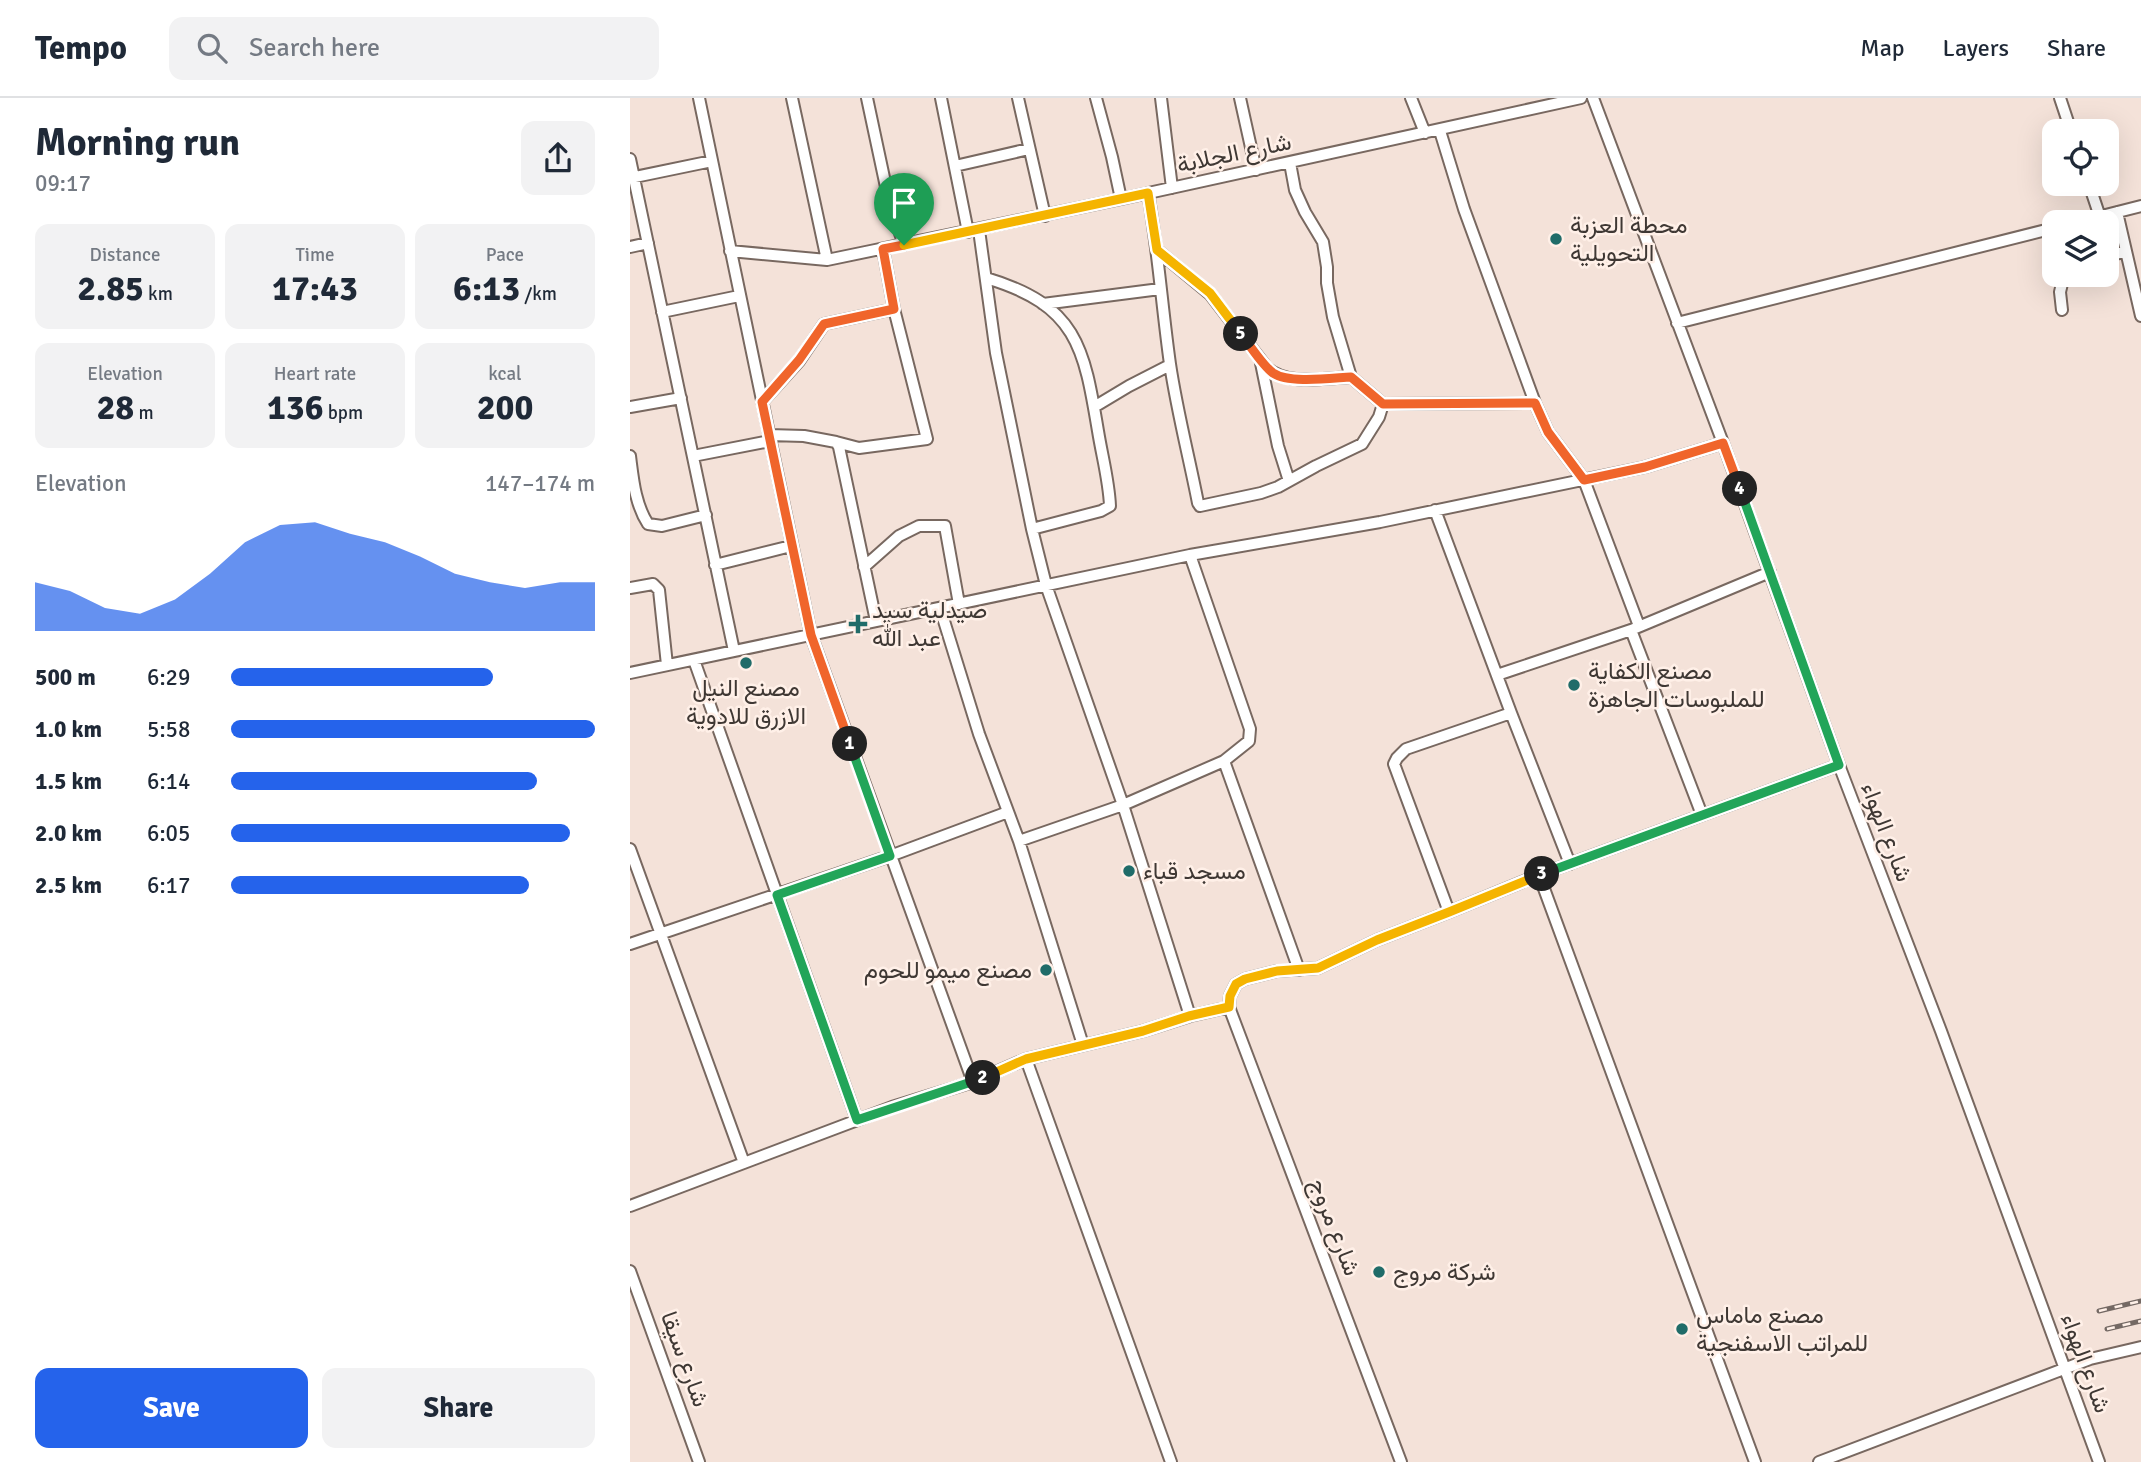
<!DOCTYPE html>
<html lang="en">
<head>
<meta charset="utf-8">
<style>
	:root { --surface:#fff; --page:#f2f2f3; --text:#1f2937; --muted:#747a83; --line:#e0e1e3; --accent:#2563eb }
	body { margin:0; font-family:Signika,Vazirmatn,sans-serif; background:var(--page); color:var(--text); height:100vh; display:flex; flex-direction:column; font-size:26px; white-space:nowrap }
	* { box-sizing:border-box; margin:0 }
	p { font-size:23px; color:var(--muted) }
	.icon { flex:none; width:38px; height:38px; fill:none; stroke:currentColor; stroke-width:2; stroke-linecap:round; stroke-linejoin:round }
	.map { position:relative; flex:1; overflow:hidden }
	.side { display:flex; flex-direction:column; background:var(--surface); width:630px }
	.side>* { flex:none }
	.tools { position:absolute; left:1412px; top:21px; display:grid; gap:14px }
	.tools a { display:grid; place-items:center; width:77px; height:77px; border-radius:14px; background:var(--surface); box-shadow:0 7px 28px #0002; font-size:35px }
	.pin { position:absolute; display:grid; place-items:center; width:60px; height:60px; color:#fff; margin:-72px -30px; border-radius:50% 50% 50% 0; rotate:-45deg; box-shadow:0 0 7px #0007 }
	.pin .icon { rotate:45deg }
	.km { position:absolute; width:35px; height:35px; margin:-18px; border-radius:50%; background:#222; color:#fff; font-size:19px; line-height:35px; text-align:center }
	.round { display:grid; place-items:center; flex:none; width:74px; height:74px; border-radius:14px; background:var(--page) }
	.headline { display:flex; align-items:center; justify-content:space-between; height:119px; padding:0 35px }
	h1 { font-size:38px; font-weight:800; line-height:52px }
	.metrics { display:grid; grid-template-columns:repeat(3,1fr); gap:10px; height:119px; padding:7px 35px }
	.metrics div { display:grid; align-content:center; border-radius:14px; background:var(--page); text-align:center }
	.metrics b { font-size:35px; font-weight:800 }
	.metrics small { font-size:19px; font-weight:400 }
	.metrics p { font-size:19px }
	.chart { height:196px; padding:14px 35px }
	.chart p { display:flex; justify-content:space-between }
	.chart svg { width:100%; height:126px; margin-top:7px; fill:var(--accent); opacity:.7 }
	.cta { display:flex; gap:14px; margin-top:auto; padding:14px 35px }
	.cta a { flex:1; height:80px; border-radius:14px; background:var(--accent); color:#fff; font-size:28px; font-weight:800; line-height:80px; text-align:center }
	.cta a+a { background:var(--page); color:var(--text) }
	ul { padding:0 35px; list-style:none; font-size:23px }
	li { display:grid; grid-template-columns:112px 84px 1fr; align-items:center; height:52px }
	li i { height:18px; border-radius:9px; background:var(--accent) }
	header { display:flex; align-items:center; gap:42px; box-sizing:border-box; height:98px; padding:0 35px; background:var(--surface); border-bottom:2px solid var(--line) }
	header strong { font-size:33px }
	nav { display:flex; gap:38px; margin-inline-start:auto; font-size:24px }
	.search { width:490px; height:63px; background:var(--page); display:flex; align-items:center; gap:18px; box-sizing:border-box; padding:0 24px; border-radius:14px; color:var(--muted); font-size:26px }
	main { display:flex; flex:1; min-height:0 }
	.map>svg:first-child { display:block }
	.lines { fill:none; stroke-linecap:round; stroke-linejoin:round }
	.minor-casing { stroke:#786860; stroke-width:14 }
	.minor { stroke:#fff; stroke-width:10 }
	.rail-casing { stroke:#746964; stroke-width:5 }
	.rail { stroke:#fff0e8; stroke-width:2.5; stroke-dasharray:8; stroke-linecap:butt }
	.split-1-casing { stroke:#fff; stroke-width:14 }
	.split-2-casing { stroke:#fff; stroke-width:14 }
	.split-3-casing { stroke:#fff; stroke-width:14 }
	.split-4-casing { stroke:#fff; stroke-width:14 }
	.split-5-casing { stroke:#fff; stroke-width:14 }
	.split-6-casing { stroke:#fff; stroke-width:14 }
	.split-1 { stroke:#f0652b; stroke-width:9 }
	.split-2 { stroke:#22a559; stroke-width:9 }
	.split-3 { stroke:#f5b400; stroke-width:9 }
	.split-4 { stroke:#22a559; stroke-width:9 }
	.split-5 { stroke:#f0652b; stroke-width:9 }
	.split-6 { stroke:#f5b400; stroke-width:9 }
	.poi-dot { fill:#206c69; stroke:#fff0e8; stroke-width:2.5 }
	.labels { text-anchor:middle; stroke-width:5; stroke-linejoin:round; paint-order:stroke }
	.street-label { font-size:24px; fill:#3f3834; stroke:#fff0e8 }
	.poi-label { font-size:24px; fill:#3f3834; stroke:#fff0e8; text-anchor:start }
</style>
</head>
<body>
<header>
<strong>Tempo</strong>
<div class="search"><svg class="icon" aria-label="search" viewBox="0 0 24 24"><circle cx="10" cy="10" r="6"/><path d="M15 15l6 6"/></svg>Search here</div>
<nav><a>Map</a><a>Layers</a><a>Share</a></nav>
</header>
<main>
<section class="side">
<div class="headline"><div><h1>Morning run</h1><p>09:17</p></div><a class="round"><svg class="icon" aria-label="share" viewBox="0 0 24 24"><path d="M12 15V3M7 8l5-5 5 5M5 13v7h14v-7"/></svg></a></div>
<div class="metrics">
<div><p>Distance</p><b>2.85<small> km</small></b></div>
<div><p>Time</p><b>17:43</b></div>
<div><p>Pace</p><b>6:13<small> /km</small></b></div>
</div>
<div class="metrics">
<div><p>Elevation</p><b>28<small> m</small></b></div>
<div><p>Heart rate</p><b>136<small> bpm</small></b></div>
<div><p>kcal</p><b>200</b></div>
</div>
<div class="chart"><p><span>Elevation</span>147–174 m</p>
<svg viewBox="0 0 160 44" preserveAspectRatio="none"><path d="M0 44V27L10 30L20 36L30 38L40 33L50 24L60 13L70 7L80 6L90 10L100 13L110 18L120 24L130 27L140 29L150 27L160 27V44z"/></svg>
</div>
<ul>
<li><b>500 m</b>6:29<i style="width:72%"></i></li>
<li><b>1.0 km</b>5:58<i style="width:100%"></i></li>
<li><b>1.5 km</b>6:14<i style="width:84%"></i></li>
<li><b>2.0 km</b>6:05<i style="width:93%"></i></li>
<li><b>2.5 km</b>6:17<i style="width:82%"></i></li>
</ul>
<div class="cta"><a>Save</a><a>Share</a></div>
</section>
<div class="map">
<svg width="1511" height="1364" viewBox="0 0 1511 1364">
	<rect width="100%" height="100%" fill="#f4e2d9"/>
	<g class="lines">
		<defs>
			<path id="minor" d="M69,0l112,537 162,447
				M162,0l35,162
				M237,0l22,103 15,44
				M311,0l27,134
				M388,0l27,118
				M466,0l16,59 9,42
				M531,0l11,90
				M610,0l16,72
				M781,0l14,35
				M963,0l130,345 116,322 102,266 158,431
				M1430,0l11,33
				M810,33l24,78 71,194 13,29 36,48 55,146
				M0,61l104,492
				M660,65l5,27 10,22 18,30 4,25v16l6,34 18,60 32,27 152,-1
				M325,68l74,-17
				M0,80l82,-17
				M1459,86l11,33
				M518,95c10,57 14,114 22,171 7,47 19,93 28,139l2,3 61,-13 17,-6 38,-21 46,-22 17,-27 4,-13
				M1487,114l24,104
				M1448,124l63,-16
				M349,132l17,123 36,176 14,56 77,220 67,211
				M0,149l18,-4
				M527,152l53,44 57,74c21,18 57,10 84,9
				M100,153l97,9 294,-61 460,-101
				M1477,157l19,-3
				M356,180c91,27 98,69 112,153 4,25 11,50 12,75l-9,5 -69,18
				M413,206l117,-15
				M1432,212l-2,-18 4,-17
				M32,214l77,-16
				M1047,225l377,-95
				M631,265l17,83 11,35
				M132,304l37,-41 25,-37 70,-15 -11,-60
				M0,309l51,-9
				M464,309l35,-21 41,-21
				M139,337l35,1 32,6 3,5 37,174
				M206,344l23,6 68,-9 -33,-130
				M0,358c3,23 5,48 18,68l14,2 44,-11
				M63,358l77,-15
				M805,412l76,203 59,151
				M85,467l76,-19
				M234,469l35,-31 20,-10h26l14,78
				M0,490l23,-4 6,6 8,75
				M310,510l39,126 40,107 64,204
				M1001,532l71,185
				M64,562l163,460
				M0,575l560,-118 190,-33 265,-55 78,-24
				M867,577l134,-45 139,-58
				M594,663l75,209
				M389,743l104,-36 101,-44 25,-20 1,-12 -60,-174
				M0,751l114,314
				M909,777l216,587
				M819,814l-55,-148 3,-6 9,-9 105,-36
				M0,846l260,-88 118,-44
				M599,909l172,455
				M396,961l145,403
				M0,1108l262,-99 81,-25 53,-23 117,-28 47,-15 39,-9 1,-11 6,-12 9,-5 32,-8 41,-3 59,-28 72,-28 90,-37 300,-110
				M0,1173l69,191
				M1189,1364l271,-103 51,-12"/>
		</defs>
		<use href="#minor" class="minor-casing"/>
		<use href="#minor" class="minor"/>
		<defs>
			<path id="rail" d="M1469,1213l42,-10
				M1477,1231l34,-8"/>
		</defs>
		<use href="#rail" class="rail-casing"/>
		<use href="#rail" class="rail"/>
	</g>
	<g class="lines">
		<defs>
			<path id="split-1" d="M220,646l-39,-109 -49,-233 37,-42 25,-36 70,-15 -11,-60 21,-4"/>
			<path id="split-2" d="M220,646l40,112 -113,39 80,225 126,-42"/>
			<path id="split-3" d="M353,980l43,-19 117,-28 46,-15 40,-9 1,-11 6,-12 9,-5 32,-8 41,-3 59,-28 72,-28 93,-38"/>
			<path id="split-4" d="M912,776l297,-109 -99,-276"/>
			<path id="split-5" d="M611,236c9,11 21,31 32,39 16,11 59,5 78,4l32,27 152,-1 13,29 36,48 61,-13 78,-24 17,46"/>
			<path id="split-6" d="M274,147l244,-52 9,57 53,43 31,41"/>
		</defs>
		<use href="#split-1" class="split-1-casing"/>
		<use href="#split-2" class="split-2-casing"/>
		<use href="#split-3" class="split-3-casing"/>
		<use href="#split-4" class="split-4-casing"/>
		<use href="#split-5" class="split-5-casing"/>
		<use href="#split-6" class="split-6-casing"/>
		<use href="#split-1" class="split-1"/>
		<use href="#split-2" class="split-2"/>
		<use href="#split-3" class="split-3"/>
		<use href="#split-4" class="split-4"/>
		<use href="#split-5" class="split-5"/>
		<use href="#split-6" class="split-6"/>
	</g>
	<g class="poi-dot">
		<circle cx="926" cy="141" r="7"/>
		<path d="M224.5 515.5h7v7h7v7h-7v7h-7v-7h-7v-7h7z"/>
		<circle cx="116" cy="565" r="7"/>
		<circle cx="944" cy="587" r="7"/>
		<circle cx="499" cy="773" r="7"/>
		<circle cx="416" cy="872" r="7"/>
		<circle cx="749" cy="1174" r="7"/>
		<circle cx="1052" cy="1231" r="7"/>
	</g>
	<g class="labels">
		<g class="street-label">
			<text transform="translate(604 55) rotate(-12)" y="8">شارع الجلابة</text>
			<text transform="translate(1257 734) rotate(69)" y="8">شارع الهواء</text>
			<text transform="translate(705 1129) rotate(69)" y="8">شارع مروج</text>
			<text transform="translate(55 1261) rotate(70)" y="8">شارع سيقا</text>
			<text transform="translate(1456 1265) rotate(70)" y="8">شارع الهواء</text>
		</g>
		<g class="poi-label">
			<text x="940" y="135">محطة العزبة<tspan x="940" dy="28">التحويلية</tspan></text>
			<text x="242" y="520">صيدلية سيد<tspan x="242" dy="28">عبد الله</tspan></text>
			<text x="958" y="581">مصنع الكفاية<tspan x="958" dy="28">للملبوسات الجاهزة</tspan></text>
			<text x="116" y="598" text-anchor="middle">مصنع النيل<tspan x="116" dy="28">الازرق للادوية</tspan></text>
			<text x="513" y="781">مسجد قباء</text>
			<text x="402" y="880" text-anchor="end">مصنع ميمو للحوم</text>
			<text x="763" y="1182">شركة مروج</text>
			<text x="1066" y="1225">مصنع ماماس<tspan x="1066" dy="28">للمراتب الاسفنجية</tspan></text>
		</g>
	</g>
</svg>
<div class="tools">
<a><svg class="icon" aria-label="locate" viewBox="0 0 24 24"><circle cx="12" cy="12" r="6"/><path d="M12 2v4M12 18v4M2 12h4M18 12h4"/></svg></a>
<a><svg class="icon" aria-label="layers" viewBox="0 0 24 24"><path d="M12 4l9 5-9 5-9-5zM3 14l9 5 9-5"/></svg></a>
</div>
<div class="pin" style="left:274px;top:147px;background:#1e9e55"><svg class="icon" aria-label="arrive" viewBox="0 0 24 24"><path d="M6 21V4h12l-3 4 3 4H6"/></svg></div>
<b class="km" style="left:220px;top:646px">1</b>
<b class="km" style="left:353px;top:980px">2</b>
<b class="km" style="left:912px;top:776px">3</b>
<b class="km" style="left:1110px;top:391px">4</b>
<b class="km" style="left:611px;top:236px">5</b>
</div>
</main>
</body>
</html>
